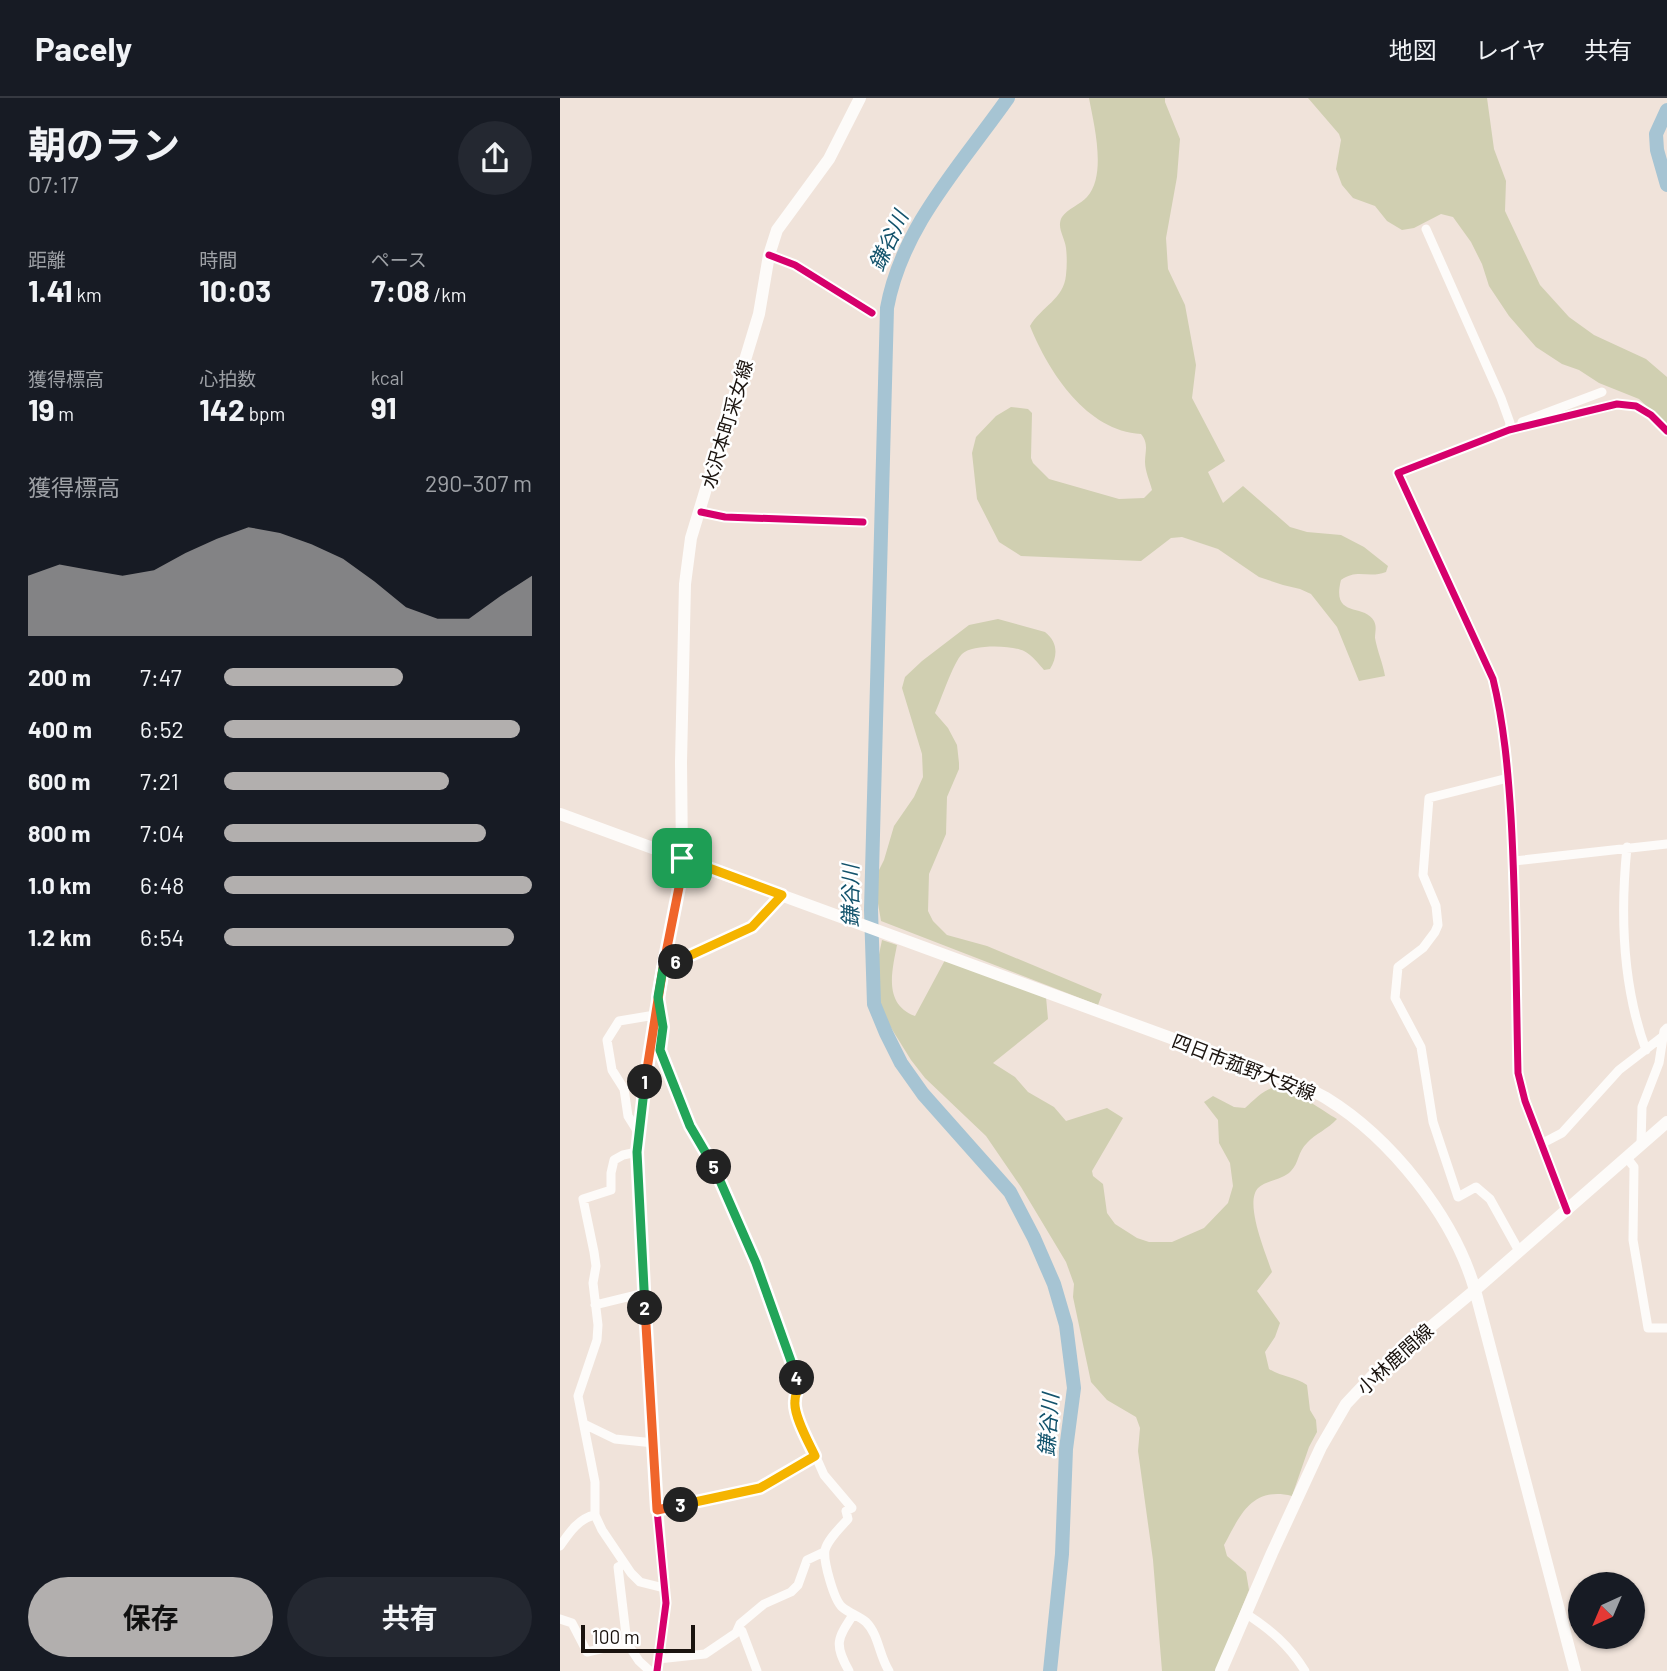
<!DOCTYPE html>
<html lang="ja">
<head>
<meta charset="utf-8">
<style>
	:root { --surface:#171b24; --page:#242831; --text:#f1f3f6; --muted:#9ea1a6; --line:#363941; --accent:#b2afae }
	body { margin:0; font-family:Barlow,"Noto Sans JP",sans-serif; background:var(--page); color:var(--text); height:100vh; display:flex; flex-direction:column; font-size:26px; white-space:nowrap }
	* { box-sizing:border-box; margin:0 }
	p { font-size:23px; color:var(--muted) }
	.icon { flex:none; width:38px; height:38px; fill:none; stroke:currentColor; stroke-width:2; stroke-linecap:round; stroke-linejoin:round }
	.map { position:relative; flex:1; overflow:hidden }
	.details { display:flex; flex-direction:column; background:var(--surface); width:560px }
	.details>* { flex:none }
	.needle { width:46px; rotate:224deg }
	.buttons { position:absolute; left:1008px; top:1474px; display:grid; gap:14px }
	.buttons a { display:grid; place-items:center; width:77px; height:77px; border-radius:50%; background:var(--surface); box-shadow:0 2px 5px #0004; font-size:35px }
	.scale { position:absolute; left:21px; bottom:18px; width:114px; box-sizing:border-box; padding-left:7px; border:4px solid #1a130e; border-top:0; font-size:19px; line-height:24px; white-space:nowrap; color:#1a130e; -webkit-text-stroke:5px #fff; paint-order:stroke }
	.pin { position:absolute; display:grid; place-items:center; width:60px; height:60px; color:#fff; margin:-30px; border-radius:14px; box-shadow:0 4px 10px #0006 }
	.km { position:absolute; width:35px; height:35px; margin:-18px; border-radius:50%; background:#222; color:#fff; font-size:19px; line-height:35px; text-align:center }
	.round { display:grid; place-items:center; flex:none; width:74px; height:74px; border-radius:37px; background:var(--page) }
	.overview { display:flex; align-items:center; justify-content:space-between; height:119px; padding:0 28px }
	h1 { font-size:38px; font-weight:700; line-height:52px }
	.metrics { display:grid; grid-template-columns:repeat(3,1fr); gap:10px; height:119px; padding:7px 28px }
	.metrics div { display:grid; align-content:center }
	.metrics b { font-size:30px; font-weight:700 }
	.metrics small { font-size:19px; font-weight:400 }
	.metrics p { font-size:19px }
	.chart { height:196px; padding:14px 28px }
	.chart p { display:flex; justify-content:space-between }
	.chart svg { width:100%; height:126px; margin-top:7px; fill:var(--accent); opacity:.7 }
	.action { display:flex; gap:14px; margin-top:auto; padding:14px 28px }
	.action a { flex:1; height:80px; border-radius:42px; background:var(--accent); color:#111; font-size:28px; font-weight:700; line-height:80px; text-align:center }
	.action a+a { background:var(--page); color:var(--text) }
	ul { padding:0 28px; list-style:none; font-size:23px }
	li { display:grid; grid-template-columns:112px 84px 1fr; align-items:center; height:52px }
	li i { height:18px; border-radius:9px; background:var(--accent) }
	header { display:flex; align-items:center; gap:42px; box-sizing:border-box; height:98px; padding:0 35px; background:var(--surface); border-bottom:2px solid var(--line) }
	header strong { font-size:33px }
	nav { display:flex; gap:38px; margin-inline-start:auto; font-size:24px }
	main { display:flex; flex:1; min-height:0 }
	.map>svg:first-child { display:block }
	.forest { fill:#d0cfb1 }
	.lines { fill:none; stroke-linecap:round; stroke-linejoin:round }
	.river { stroke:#a6c4d3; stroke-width:14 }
	.minor { stroke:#fdfbf9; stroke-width:9 }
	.tertiary { stroke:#fdfbf9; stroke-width:10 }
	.secondary { stroke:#fdfbf9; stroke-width:12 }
	.cycleway-casing { stroke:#fff; stroke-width:11 }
	.cycleway { stroke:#d6006c; stroke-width:7 }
	.split-1-casing { stroke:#fff; stroke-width:14 }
	.split-2-casing { stroke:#fff; stroke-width:14 }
	.split-3-casing { stroke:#fff; stroke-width:14 }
	.split-4-casing { stroke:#fff; stroke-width:14 }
	.split-5-casing { stroke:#fff; stroke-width:14 }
	.split-6-casing { stroke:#fff; stroke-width:14 }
	.split-7-casing { stroke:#fff; stroke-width:14 }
	.split-1 { stroke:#f0652b; stroke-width:9 }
	.split-2 { stroke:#22a559; stroke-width:9 }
	.split-3 { stroke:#f0652b; stroke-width:9 }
	.split-4 { stroke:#f5b400; stroke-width:9 }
	.split-5 { stroke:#22a559; stroke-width:9 }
	.split-6 { stroke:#22a559; stroke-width:9 }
	.split-7 { stroke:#f5b400; stroke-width:9 }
	.labels { text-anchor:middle; stroke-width:5; stroke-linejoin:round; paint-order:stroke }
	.street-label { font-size:19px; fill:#1a130e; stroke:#fff }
	.water-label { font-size:21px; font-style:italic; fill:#13536c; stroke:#fff }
</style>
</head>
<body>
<header>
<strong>Pacely</strong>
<nav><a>地図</a><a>レイヤ</a><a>共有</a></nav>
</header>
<main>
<section class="details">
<div class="overview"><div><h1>朝のラン</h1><p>07:17</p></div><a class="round"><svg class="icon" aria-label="share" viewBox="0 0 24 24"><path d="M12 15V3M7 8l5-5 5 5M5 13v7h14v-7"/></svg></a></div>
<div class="metrics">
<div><p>距離</p><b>1.41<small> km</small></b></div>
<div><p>時間</p><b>10:03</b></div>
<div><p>ペース</p><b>7:08<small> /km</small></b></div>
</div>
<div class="metrics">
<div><p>獲得標高</p><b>19<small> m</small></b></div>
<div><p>心拍数</p><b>142<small> bpm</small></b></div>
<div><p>kcal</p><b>91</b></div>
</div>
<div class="chart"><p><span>獲得標高</span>290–307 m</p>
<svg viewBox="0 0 160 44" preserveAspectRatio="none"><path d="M0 44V23L10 19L20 21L30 23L40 21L50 15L60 10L70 6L80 8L90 12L100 17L110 25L120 34L130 38L140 38L150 30L160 23V44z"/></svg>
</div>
<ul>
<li><b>200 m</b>7:47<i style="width:58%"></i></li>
<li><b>400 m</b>6:52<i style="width:96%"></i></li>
<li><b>600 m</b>7:21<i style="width:73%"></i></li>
<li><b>800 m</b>7:04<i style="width:85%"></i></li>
<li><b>1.0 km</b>6:48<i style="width:100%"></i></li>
<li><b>1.2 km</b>6:54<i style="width:94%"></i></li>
</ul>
<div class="action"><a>保存</a><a>共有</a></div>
</section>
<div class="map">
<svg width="1107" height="1573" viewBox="0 0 1107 1573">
	<rect width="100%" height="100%" fill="#f0e3da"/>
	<path class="forest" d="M529,0h76v4l15,37 -3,38 -11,61 2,31 17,36 11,60 -4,33 33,63 -17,11 15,31 20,-17 47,41 17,5 34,3 23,12 24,19 -2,6c-18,7 -28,-4 -45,8 -10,39 23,23 33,41 3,6 1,11 1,17 2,12 8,26 10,38l-26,5 -22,-54 -26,-33 -11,-5 -17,-4 -24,-8 -41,-28 -36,-12 -11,1 -30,23 -120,-5 -22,-14 -22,-43 -5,-46 4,-16 20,-21 15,-9 17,2 4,4 -1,45 2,5 16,16 70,20 25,-1 8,-8c-2,-8 -7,-19 -7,-28 0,-11 4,-18 -4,-28 -54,-3 -92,-61 -111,-108 11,-19 34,-27 36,-51 1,-9 1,-19 0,-27 -1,-10 -10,-21 -4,-31 5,-8 19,-13 25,-20 20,-22 7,-72 2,-99z
		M748,0h179l7,51 12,32 -1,30 35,74 29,32 25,18 52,24 21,18v48l-28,-26 -40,-16 -20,-13 -17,-6 -26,-17 -27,-31 -20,-30 -7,-22 -11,-22 -18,-25 -12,-3 -27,14 -12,2 -15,-9 -12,-15 -22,-8 -11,-13 -6,-16 5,-29 -2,-6z
		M438,521l47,13c13,10 13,24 5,37l-6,1c-6,-7 -12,-15 -20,-19 -12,-6 -52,-7 -62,3 -9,9 -21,46 -27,59l13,15 9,17 2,18v6l-12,28 -1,37 -17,40 -1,37 5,10 14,14 40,11 115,48 -4,11 -217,-84 -7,-41 10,-20 10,-34 20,-29 9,-20 -1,-23 -20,-66 3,-11 17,-16 47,-36z
		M322,842l15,5c-5,26 -14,59 18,71l30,-56 101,37 2,22 -55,44 22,14 13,15 26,15 12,14 41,-13 16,10 -31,53 1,5 10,8 4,29 8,11 22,14 12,4h23l32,-14 24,-25 5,-17 -3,-23 -11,-20 -1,-23 -14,-18 9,-6 21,11 11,1c8,-7 17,-17 27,-20 16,-4 50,23 65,31 -9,10 -22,15 -30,24 -9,8 -8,20 -16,28 -8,9 -25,9 -33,17 -14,15 8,66 14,84l-15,19 23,32 -5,14 -10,15 4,17c13,8 26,8 38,16l3,25 6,10 1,12 -8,15 -17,49c-41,-10 -52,20 -68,49l3,11 19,16 3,18 -33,81h-54l-9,-111 -15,-109 2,-23 -4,-11 -29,-17 -16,-18 -18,-85 1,-13 -8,-22 -45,-75 -35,-51 -61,-58 -14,-18 -31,-50 -4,-41z"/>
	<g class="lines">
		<path class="river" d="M448,0c-47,67 -106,128 -121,210l-16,602 3,94 12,29 15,30 22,31 87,98 24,46 20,46 12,41 8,63 -8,61 -4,105 -12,117
			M1107,12l-11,24 1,16 10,35"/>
		<path class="minor" d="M866,131l75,169 9,25 -1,7
			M209,157l26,10 77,48
			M962,324l80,-30
			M838,375l111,-43 108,-26 19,2 15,9 16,16
			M141,414l24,5 138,5
			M948,680l-79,20 -6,77 13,31 2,19 -3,7 -12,16 -25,19 -3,31 26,49 12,75 25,75 18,-10 14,12 29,52
			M1067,749c-7,69 -5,138 19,203
			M954,763l153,-17
			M103,870l89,-41 16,-14 14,-18
			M99,904l4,25 -3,23 30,76 22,35 44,102 15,45 24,60 4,22 -5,10 3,14 27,61 28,33 -6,3 2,8c-8,9 -20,20 -23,31 -2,11 9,50 17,57 7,6 17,9 24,15 13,13 13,34 23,49
			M78,1034l-10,-16 -4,-27 -12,-19 -5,-30 12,-19 36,-6 -17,117 -1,20 10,201 19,250 -9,68
			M981,1046l21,-11 57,-63 43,-33
			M1081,1046l1,-37 17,-44 5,-32 3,-3
			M77,1054l-14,3 -9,5 -3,13v17l-28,9 11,53 2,14 -3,17 5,42 -1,15 -19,56 17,86v33l7,15 29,43 9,9 24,6
			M1067,1060l7,9 -1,73 15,88h19
			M35,1207l49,-12
			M24,1326l31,15 39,4
			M97,1412l103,-22 55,-32
			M0,1448c9,-13 19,-28 35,-31
			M65,1466l-7,3 9,76 12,18 11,10
			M685,1515c25,16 44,32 60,58
			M0,1521l12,4 15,29 40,-9
			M178,1531l4,2 15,40
			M98,1561l47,-5 31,-21 4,-9 24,-20 27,-12 7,-7 9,-25 17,-8
			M289,1573c-15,-27 -12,-32 4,-56"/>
		<path class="tertiary" d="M838,375l95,206c11,45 15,91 18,138 5,85 5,171 7,256l7,28 42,110
			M95,917l28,-148 -1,-9"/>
		<path class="secondary" d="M0,716l701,257c22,8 45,15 65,27 65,40 128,119 149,192l100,381
			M122,760l-1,-96 4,-178 6,-46 68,-224 10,-59 8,-25 52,-71 31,-61
			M661,1573l51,-118 49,-106 25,-43 30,-32 99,-82 192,-168"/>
		<defs>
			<path id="cycleway" d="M209,157l26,10 77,48
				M141,414l24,5 138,5
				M1007,1113l-42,-110 -7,-28c-2,-85 -2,-171 -7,-256 -3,-47 -7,-93 -18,-138l-95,-206 111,-43 108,-26 19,2 15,9 16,16
				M97,1573l9,-68 -9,-93 -17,-278 -2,-100 25,-164 20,-101 -1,-9"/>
		</defs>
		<use href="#cycleway" class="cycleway-casing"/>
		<use href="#cycleway" class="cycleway"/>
	</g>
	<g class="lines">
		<defs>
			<path id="split-1" d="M85,984l18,-114 20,-101 -1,-9"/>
			<path id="split-2" d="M85,1210l-8,-156 8,-70"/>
			<path id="split-3" d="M85,1210l12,202 24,-5"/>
			<path id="split-4" d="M121,1407l79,-17 55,-32c-6,-13 -22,-41 -20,-55 0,-11 5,-7 2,-23"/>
			<path id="split-5" d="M154,1069l42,96 41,115"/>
			<path id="split-6" d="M116,864l-13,6 -5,29 5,30 -3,23 30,76 24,41"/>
			<path id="split-7" d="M116,864l76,-35 30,-32 -100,-37"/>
		</defs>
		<use href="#split-1" class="split-1-casing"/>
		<use href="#split-2" class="split-2-casing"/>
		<use href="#split-3" class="split-3-casing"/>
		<use href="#split-4" class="split-4-casing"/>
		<use href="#split-5" class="split-5-casing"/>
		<use href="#split-6" class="split-6-casing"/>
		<use href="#split-7" class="split-7-casing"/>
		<use href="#split-1" class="split-1"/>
		<use href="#split-2" class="split-2"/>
		<use href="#split-3" class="split-3"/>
		<use href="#split-4" class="split-4"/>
		<use href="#split-5" class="split-5"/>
		<use href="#split-6" class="split-6"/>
		<use href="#split-7" class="split-7"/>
	</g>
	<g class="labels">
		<g class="street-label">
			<text transform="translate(167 326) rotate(-73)" y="7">水沢本町采女線</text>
			<text transform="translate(684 969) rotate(21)" y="7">四日市菰野大安線</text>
			<text transform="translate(835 1261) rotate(-42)" y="7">小林鹿間線</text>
		</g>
		<g class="water-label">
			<text transform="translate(329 143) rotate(-65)" y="7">鎌谷川</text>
			<text transform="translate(291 798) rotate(-90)" y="7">鎌谷川</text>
			<text transform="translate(489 1327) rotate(-86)" y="7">鎌谷川</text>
		</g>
	</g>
</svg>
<div class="buttons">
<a><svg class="needle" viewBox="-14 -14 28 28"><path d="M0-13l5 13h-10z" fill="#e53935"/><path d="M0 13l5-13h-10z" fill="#9ea1a6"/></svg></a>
</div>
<div class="scale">100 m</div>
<div class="pin" style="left:122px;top:760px;background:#1e9e55"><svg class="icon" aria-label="arrive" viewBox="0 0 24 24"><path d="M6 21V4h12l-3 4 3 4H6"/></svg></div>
<b class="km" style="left:85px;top:984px">1</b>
<b class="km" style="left:85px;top:1210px">2</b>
<b class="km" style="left:121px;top:1407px">3</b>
<b class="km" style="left:237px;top:1280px">4</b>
<b class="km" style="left:154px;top:1069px">5</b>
<b class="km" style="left:116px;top:864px">6</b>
</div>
</main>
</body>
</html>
